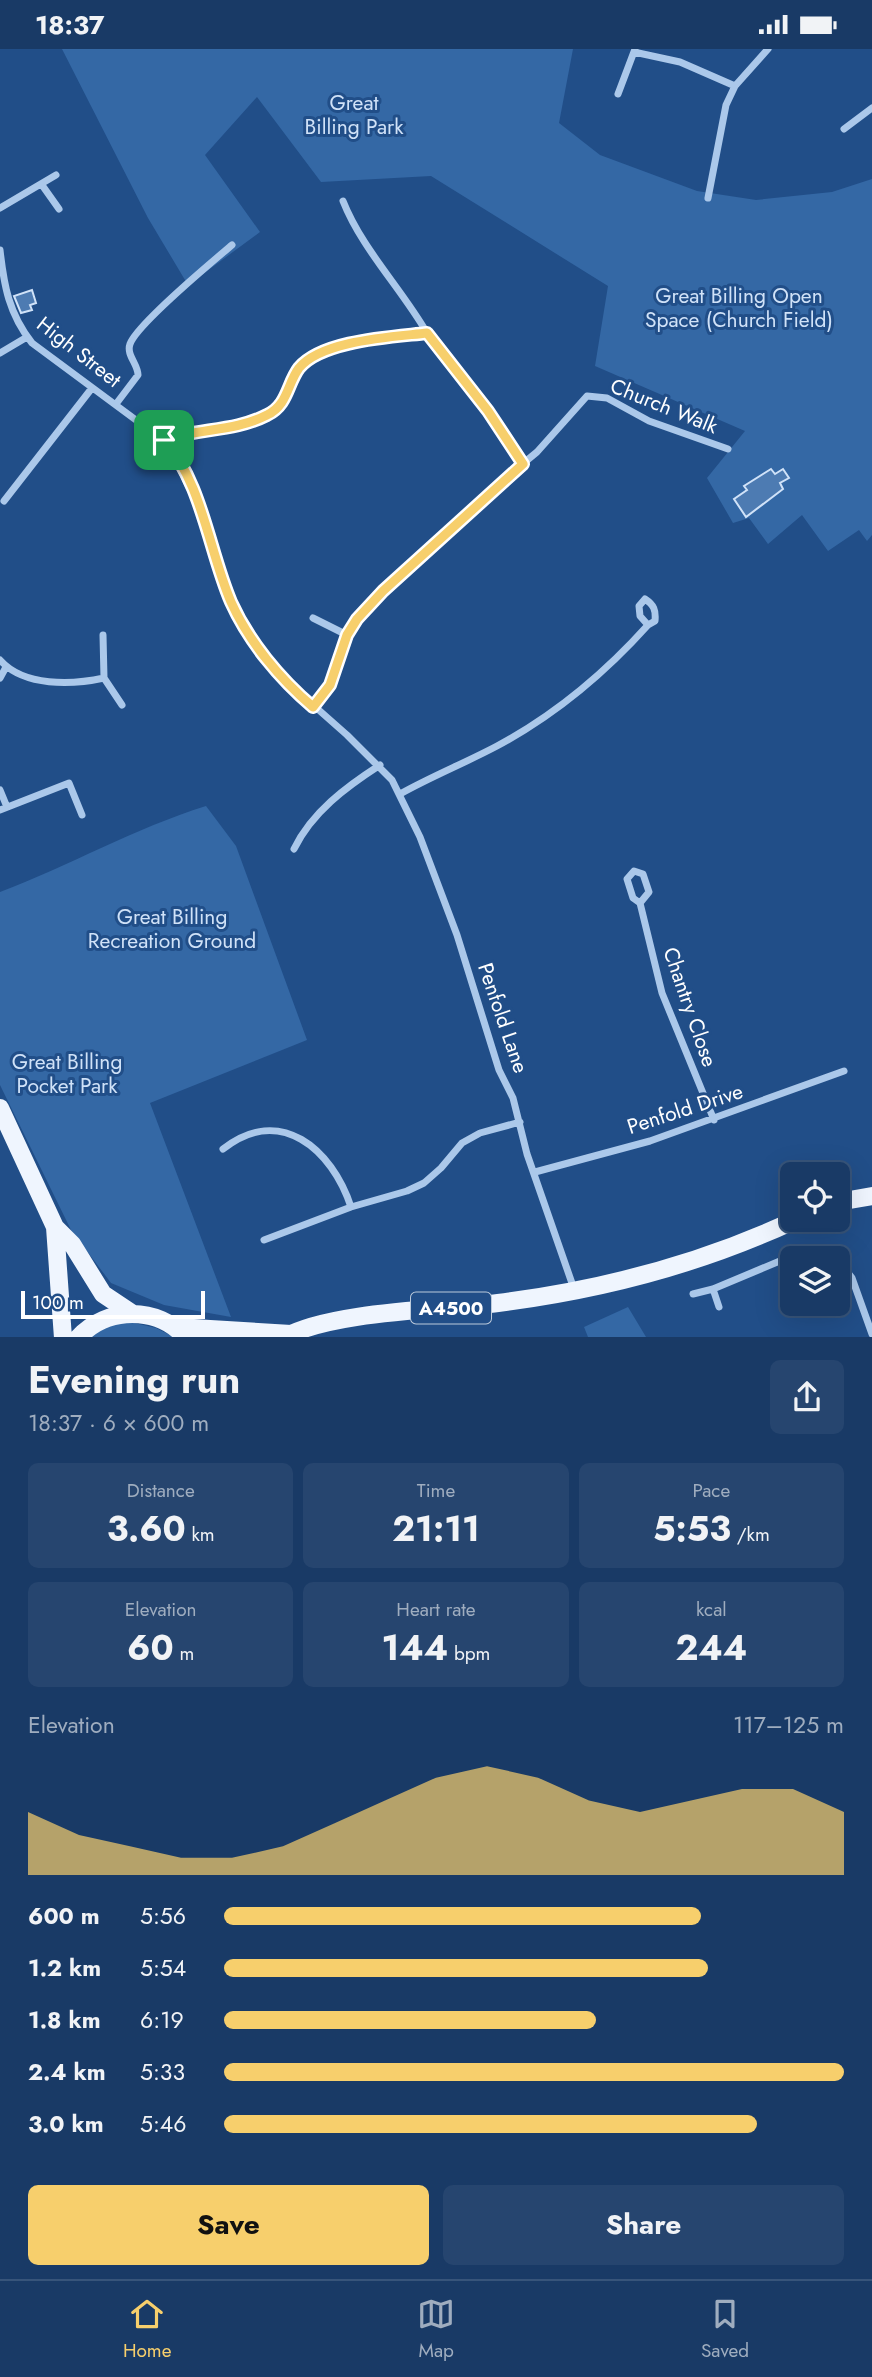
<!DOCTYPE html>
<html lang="en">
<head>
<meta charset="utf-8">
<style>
	:root { --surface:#193a66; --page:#26456f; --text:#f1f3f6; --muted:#9fadbf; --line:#37547a; --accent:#f7cf6c }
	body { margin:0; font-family:Jost,sans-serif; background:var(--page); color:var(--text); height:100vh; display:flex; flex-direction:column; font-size:26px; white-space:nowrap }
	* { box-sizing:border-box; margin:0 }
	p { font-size:23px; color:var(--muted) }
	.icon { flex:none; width:38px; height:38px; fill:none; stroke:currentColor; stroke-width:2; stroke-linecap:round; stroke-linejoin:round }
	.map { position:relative; height:1288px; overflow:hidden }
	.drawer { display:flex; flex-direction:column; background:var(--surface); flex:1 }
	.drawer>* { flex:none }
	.controls { position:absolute; left:780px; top:1113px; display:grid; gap:14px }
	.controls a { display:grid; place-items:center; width:70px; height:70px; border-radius:10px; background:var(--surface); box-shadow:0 7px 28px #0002,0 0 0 2px var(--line); font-size:35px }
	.scale { position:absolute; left:21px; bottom:18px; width:184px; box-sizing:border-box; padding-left:7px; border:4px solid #fff; border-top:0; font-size:19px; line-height:24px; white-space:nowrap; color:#fff; -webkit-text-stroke:5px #214e88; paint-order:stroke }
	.pin { position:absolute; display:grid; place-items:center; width:60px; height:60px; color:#fff; margin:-30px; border-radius:14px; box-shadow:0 4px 10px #0006 }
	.round { display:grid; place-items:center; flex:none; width:74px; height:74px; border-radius:10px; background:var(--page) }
	.summary { display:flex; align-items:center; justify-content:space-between; height:119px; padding:0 28px }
	h1 { font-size:38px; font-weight:700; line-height:52px }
	.figures { display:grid; grid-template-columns:repeat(3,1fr); gap:10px; height:119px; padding:7px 28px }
	.figures div { display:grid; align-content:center; border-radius:10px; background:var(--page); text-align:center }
	.figures b { font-size:35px; font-weight:700 }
	.figures small { font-size:19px; font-weight:400 }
	.figures p { font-size:19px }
	.chart { height:196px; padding:14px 28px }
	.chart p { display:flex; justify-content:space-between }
	.chart svg { width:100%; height:126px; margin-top:7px; fill:var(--accent); opacity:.7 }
	.button { display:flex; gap:14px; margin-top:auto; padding:14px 28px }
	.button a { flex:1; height:80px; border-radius:10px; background:var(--accent); color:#111; font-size:28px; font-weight:700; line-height:80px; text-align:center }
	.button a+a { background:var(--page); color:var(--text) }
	ul { padding:0 28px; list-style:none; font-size:23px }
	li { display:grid; grid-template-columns:112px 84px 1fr; align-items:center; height:52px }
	li i { height:18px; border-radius:9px; background:var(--accent) }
	.status { display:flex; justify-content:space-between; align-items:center; height:49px; padding:0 35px; background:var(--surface); direction:ltr }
	.status svg { height:19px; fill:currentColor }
	.menu { display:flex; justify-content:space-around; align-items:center; height:98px; border-top:2px solid var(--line); background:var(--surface); font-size:19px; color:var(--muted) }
	.menu a { display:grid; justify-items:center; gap:4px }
	.menu .on { color:var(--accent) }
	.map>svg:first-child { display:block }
	.green { fill:#3468a5 }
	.building { fill:#4d7bb2; stroke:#d0e2f8; stroke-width:2 }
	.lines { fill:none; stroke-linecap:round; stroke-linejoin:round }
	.minor { stroke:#abc8ea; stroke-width:7 }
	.primary { stroke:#eff5fe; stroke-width:18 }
	.route-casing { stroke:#fff; stroke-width:14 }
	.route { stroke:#f7cf6c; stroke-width:9 }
	.labels { text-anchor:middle; stroke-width:6; stroke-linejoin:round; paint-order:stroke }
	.shield { fill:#214e88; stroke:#bccadb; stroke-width:2 }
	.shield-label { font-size:19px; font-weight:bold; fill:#fff }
	.park-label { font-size:21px; fill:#d0e2f8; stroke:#214e88 }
	.street-label { font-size:21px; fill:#fff; stroke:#214e88 }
</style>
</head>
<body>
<div class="status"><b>18:37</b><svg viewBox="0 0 49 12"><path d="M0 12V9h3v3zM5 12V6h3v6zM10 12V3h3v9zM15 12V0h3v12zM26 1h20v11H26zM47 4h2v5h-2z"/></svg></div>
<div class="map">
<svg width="872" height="1289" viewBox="0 0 872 1289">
	<rect width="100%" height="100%" fill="#214e88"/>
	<path class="green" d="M62,0h511l-14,74 41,32 97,36 59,9 76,-8 40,-13v356l-5,6 -8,-11 -31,21 -26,-36 -34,29 -19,-26 -16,5 -26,-45 38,-47 -150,-65 13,-80 -177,-110 -110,6 -64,-85 -52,58 55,77 -72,53 -40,-67z
		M206,757l30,40 71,194 -157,63 81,214 -67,-12 -53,-22 -40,-53 -71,-145v-193c69,-26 135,-64 206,-86z
		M628,1258l18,30h-58l-4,-10z
		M130,1273l26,6 18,9 -87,1 18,-12z"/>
	<path class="building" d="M32,241l4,13 -6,2 2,5 -11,3 -7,-17z
		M771,420l4,5 8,-5 6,9 -9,5 3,6 -37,28 -12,-18 13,-9 -3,-4z"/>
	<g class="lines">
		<path class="minor" d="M634,3l46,10 55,24
			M618,45l17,-45
			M844,80l28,-21
			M42,136l17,24
			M708,149l18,-93 9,-19 33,-37
			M343,152c19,48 58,87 84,132
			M0,159l56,-33
			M0,201c4,36 9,64 32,93l135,100 37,74 28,85 11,21 34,50 70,62 45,45 28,57 37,98 42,135 14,28 14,56 47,135
			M0,304l27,-16
			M116,355l22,-29c0,-11 -12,-20 -8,-31 7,-20 82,-82 102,-99
			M164,391c34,-12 70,-8 103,-25 21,-10 20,-31 32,-47 23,-28 94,-31 128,-35l61,78 35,53
			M4,452l88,-113
			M313,569l34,17
			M103,586l1,43 18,27
			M0,611c24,27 72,25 104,18
			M0,629l6,-11
			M313,658c24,-24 26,-60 44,-88l135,-130 45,-37 50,-56 20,2 42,23 79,28
			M0,741l7,17
			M400,745c32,-18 65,-31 97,-48 58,-31 107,-72 151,-121l-8,-9 -1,-10 6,-7c9,6 11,11 10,22l-7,4
			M0,761l69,-27 13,32
			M294,800c18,-37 52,-62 86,-84
			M640,854l9,-11 -6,-18 -9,-3 -7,8 6,19 7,5 22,90 52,127
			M223,1100c57,-45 109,0 128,58
			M535,1123l115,-31 194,-70
			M264,1191l87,-33 56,-16 17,-8 17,-15 21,-25 18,-10 40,-11
			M838,1211l14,18 20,56
			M713,1240l6,18
			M693,1245l20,-5 93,-39h12l18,8"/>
		<path class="primary" d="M0,1059l55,119 17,17 31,50 30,20
			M838,1153l34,-6
			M55,1178l8,111
			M177,1278l114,7
			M78,1289c29,-32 80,-32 108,0
			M283,1289c48,-27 158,-28 215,-35 103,-13 203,-39 297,-83"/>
	</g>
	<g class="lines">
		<defs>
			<path id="route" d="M427,284l61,78 35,53 -140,127 -26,28 -10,16 -17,50 -17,22c-33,-28 -64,-65 -82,-105 -22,-51 -29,-120 -67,-162 34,-12 70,-8 103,-25 21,-10 20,-31 32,-47 23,-28 94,-31 128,-35z"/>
		</defs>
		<use href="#route" class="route-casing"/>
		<use href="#route" class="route"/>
	</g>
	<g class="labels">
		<rect class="shield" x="411" y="1243.5" width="80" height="31" rx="5"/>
		<g class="shield-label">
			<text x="451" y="1266">A4500</text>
		</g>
		<g class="park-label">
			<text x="354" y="61">Great<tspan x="354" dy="24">Billing Park</tspan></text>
			<text x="739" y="254">Great Billing Open<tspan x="739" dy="24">Space (Church Field)</tspan></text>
			<text x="172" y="875">Great Billing<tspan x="172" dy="24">Recreation Ground</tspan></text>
			<text x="67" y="1020">Great Billing<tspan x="67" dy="24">Pocket Park</tspan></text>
		</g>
		<g class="street-label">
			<text transform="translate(79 303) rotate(38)" y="7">High Street</text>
			<text transform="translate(664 357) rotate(22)" y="7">Church Walk</text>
			<text transform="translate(690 958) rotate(71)" y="7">Chantry Close</text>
			<text transform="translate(503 969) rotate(71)" y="7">Penfold Lane</text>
			<text transform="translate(685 1060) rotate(-18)" y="7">Penfold Drive</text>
		</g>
	</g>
</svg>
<div class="controls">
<a><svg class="icon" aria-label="locate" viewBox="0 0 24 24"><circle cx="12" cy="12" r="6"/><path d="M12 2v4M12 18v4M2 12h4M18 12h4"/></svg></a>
<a><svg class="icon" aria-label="layers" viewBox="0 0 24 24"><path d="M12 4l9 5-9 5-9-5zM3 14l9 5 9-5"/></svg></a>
</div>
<div class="scale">100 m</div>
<div class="pin" style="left:164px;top:391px;background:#1e9e55"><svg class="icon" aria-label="arrive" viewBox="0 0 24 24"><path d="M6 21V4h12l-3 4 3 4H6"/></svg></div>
</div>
<section class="drawer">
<div class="summary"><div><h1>Evening run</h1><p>18:37 · 6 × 600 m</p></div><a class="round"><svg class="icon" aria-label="share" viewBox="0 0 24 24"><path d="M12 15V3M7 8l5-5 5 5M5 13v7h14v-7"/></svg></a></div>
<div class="figures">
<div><p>Distance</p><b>3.60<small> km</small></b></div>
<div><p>Time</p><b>21:11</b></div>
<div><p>Pace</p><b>5:53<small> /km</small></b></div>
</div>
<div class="figures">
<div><p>Elevation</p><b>60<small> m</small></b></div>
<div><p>Heart rate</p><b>144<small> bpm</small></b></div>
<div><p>kcal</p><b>244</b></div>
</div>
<div class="chart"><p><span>Elevation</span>117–125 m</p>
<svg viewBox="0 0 160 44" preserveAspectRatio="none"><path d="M0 44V22L10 30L20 34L30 38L40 38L50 34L60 26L70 18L80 10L90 6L100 10L110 18L120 22L130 18L140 14L150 14L160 22V44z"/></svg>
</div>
<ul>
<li><b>600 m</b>5:56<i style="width:77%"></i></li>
<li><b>1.2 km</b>5:54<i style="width:78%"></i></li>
<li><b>1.8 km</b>6:19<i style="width:60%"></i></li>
<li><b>2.4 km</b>5:33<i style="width:100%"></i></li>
<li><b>3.0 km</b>5:46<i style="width:86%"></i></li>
</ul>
<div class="button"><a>Save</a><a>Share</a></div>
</section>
<nav class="menu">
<a class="on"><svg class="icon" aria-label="home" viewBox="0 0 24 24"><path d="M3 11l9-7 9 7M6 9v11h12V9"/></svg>Home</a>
<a><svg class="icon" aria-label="map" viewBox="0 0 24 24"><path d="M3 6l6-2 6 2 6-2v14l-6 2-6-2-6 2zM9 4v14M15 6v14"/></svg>Map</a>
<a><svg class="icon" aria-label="saved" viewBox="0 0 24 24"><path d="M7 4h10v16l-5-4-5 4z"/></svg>Saved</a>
</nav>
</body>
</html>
